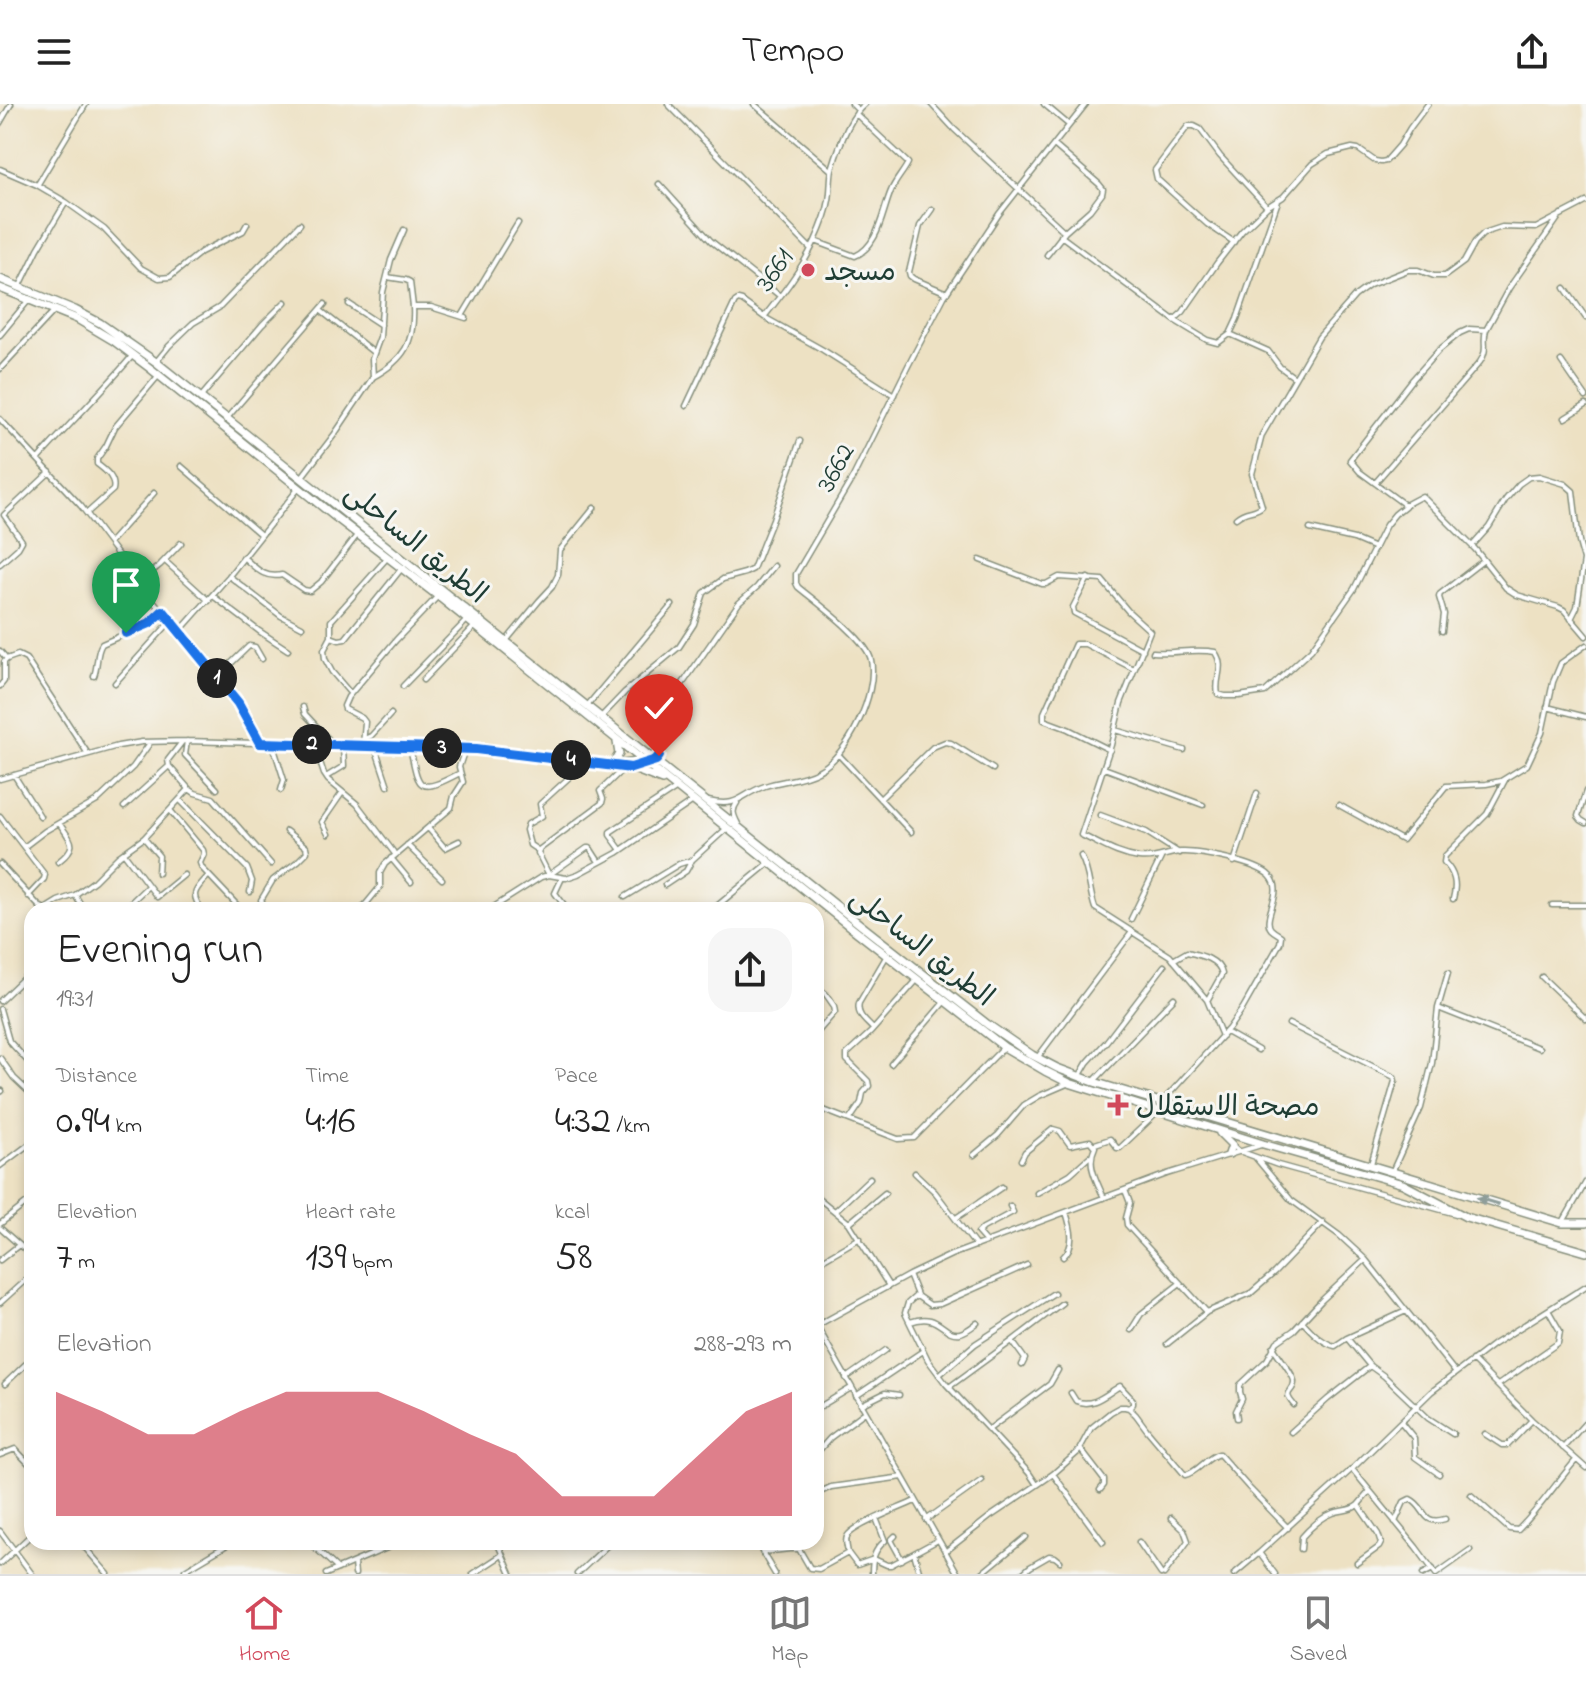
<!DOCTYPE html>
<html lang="en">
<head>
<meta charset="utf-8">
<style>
	:root { --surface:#fff; --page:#f6f6f6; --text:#222; --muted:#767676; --line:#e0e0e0; --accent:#d1495b }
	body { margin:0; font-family:"Indie Flower","Playpen Sans Arabic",sans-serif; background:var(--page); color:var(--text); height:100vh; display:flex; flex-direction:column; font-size:30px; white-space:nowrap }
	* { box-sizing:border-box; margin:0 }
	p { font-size:26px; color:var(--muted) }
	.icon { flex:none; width:44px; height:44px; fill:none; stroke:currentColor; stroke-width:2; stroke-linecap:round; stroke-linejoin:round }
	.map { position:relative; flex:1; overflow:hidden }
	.sheet { position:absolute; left:24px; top:798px; width:800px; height:648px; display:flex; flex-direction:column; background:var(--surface); border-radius:24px; box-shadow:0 4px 12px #0003 }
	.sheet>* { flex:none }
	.pin { position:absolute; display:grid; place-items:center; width:68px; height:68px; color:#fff; margin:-82px -34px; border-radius:50% 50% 50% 0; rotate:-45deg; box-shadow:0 0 8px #0007 }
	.pin .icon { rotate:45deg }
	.km { position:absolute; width:40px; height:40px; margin:-20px; border-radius:50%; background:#222; color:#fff; font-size:22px; line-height:40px; text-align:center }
	.round { display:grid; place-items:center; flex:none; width:84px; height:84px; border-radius:24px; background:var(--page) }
	.overview { display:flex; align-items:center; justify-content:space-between; height:136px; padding:0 32px }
	h1 { font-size:44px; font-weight:600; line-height:60px }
	.metrics { display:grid; grid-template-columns:repeat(3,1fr); gap:12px; height:136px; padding:8px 32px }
	.metrics div { display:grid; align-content:center }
	.metrics b { font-size:40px; font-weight:600 }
	.metrics small { font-size:22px; font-weight:400 }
	.metrics p { font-size:22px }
	.chart { height:224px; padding:16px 32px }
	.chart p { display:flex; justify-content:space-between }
	.chart svg { width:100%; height:144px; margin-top:8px; fill:var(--accent); opacity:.7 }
	header { display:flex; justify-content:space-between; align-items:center; height:104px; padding:0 32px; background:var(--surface); font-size:36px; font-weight:600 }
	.menu { display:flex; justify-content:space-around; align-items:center; height:112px; border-top:2px solid var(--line); background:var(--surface); font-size:22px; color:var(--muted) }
	.menu a { display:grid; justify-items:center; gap:4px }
	.menu .on { color:var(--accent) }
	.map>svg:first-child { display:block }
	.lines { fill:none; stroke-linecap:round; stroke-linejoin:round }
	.minor-casing { stroke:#868f7c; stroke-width:7 }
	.highway-casing { stroke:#868f7c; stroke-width:10 }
	.minor { stroke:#fff; stroke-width:4 }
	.highway { stroke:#fff; stroke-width:7 }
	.oneway { fill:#8f9e9a }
	.route-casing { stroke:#fff; stroke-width:16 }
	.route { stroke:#1a73e8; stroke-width:10 }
	.poi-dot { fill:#d1495b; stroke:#f6f6f2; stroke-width:3 }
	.labels { text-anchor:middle; stroke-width:6; stroke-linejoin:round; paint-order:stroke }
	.street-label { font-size:28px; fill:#1f3d34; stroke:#f6f6f2 }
	.poi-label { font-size:28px; fill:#1f3d34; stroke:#f6f6f2; text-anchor:start }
</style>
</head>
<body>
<header><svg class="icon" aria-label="menu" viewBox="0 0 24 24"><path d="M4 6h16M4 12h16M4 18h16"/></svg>Tempo<svg class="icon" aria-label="share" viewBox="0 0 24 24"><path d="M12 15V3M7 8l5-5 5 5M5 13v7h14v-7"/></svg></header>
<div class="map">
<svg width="1586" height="1470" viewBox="0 0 1586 1470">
	<rect width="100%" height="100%" fill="#f6f6f2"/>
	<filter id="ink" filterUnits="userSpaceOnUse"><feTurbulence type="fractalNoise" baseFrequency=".0125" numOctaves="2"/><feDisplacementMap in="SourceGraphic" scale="16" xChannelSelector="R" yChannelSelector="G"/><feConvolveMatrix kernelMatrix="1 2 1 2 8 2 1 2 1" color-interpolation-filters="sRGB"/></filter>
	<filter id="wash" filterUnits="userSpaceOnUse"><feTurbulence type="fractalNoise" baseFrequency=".006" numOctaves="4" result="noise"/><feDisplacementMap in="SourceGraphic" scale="32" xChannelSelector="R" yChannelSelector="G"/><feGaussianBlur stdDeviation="1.8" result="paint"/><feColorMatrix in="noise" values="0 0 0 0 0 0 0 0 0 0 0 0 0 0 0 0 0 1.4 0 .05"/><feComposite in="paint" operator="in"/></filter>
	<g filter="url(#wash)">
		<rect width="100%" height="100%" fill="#ede1c3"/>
	</g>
	<g filter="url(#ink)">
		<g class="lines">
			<defs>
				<path id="minor" d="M668,0l143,145
					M754,0l77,66
					M852,0l6,6
					M931,0l23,25 111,103
					M1044,0l25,21
					M0,19l11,-19
					M0,65l37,16 29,17 38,27 37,39 18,10 11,-1 31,-25 42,-21 4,-7
					M38,80l48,-80
					M659,80l52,57 69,55
					M932,105l-12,17 -11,46 1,4 4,3 33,14
					M1061,132l113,84 9,-8 34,-49 25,-32 25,-24 16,-10 29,-33 16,-10 24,-6 6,1 17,12 6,1 5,-1 14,-16 10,-17 18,-24
					M815,137l40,15c24,-10 27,-44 36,-65 4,-10 12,-18 17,-28l-52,-49
					M1234,138l-27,-18 -50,-45 -2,-9 33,-44h6l6,3 20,27 47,51
					M1047,151l18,-23 25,-22 12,-16 1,-5 -4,-5 -45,-39
					M387,173l19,3 4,2 3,25
					M20,182l18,-37 28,-47
					M1565,184l21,30
					M349,200l32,21
					M320,206l53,42
					M462,212l56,-93
					M764,213c19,-24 38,-48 51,-76 6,-13 12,-28 14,-41 2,-10 1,-21 3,-31 6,-20 17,-52 33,-65
					M1174,216l33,20 11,3 12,-9 7,-15 41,-118
					M1486,226l-17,-1 -9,4 -21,17 -26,29 -63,81 10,12 45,33 17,-9 53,53 31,39 11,7 41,12 6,3 22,26
					M1230,230l38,17 12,16 15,11
					M0,231l28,-34
					M1561,257l25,36
					M156,258l13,-16 24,-23 27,-16 80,-83
					M0,265l55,-59
					M373,273c31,-17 42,-35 40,-70h18l35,11
					M200,294l62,-73 23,-23
					M686,302l49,-104 3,-2 4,1 22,16 59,33 71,45
					M227,314l98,-114
					M1565,314l21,-13
					M0,315l81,87 61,81 96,116 22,40
					M38,355c31,-35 65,-68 95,-104
					M181,362l80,69
					M301,374l33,-43 39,-58 -1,-18 8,-22 3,-45 8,-32 13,-30
					M1375,379l105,-121c9,-13 2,-19 6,-32l23,-42 52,-74
					M87,409l26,-23c3,-12 -7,-19 -16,-26v-5l9,-13 9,-19 44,-52
					M1236,414c10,-9 19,-5 26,-12l-10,-32 10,-39 57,-98 36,-41 15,-11 38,-15h10l16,6h11l19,-14 11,-20 9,-9 18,-6 34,1 50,-26
					M1310,425l44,10 21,9
					M109,439l45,-50
					M1472,442l17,-19 17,-28 13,-15 10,-7 10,-1 26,8 8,7 6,51 5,18
					M243,453c13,11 21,22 39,18l22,15 6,1 11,-9 37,-48
					M980,456l62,24h4l13,-7 43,3 26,31 22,20 -29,72 -10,42 -30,90c20,9 36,20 58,23 19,2 26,-5 42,-6 18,-1 77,11 89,24 16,16 -9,41 1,53 3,3 7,5 10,7l-1,7 -37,65 -14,20 -67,74
					M165,457l44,40
					M0,460l18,-16 4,-7 -18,-26 46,-43
					M229,472l52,40 21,11
					M1088,474l-15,29 1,6 69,37
					M139,478l21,-17 21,-22
					M213,492l46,35 29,19
					M1571,515l6,-12 7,-47
					M180,527l49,-55 69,-87
					M1442,527l2,-17 -5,-17 1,-3 44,-34
					M331,533l8,3 6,-1 57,-71
					M506,537l33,-40 13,-14 6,-12 2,-25 34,-42
					M0,547l7,8 11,-4 8,4 62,95
					M1153,548c21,2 42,-4 62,0 11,16 -1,26 3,42l7,2h14l26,-4 46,-42 43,-61 32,-64 9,-11 10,-8
					M94,572c4,-10 2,-24 8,-32l48,-21 13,-12
					M217,573l32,-31 6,1 7,12
					M423,576l52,-54
					M115,579l56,-62
					M0,582l4,-5v-19l3,-3
					M403,582l64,-66
					M350,589l-18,-21 -7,-13 -1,-9 7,-13v-16l57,-64
					M587,602l85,-101
					M303,603l2,7 27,29
					M1547,603l39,10
					M601,613l24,-25 54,-45 15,-23 10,-31 19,-14 22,-6 8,-4 20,-50 27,-78
					M1115,626l69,20
					M364,635l7,-3 20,-22
					M187,637l-2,14 32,34
					M182,638l-14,18 1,6 20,23 6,4 18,5 58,66
					M272,638l12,38 -3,10
					M314,640l10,30 4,6 29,24 38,50
					M363,641l2,-23 -3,-4 -17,-9 -1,-3 4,-9 48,-57 42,-44
					M375,643l13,39
					M410,643c9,43 8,48 50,26
					M1110,646l-42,-21 -24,-9v-7l31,-69h10l49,25
					M838,650l73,78
					M655,656l27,-34 2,-13 -12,-11v-3l67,-96 18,-16 17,-21
					M613,660l27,-4
					M1104,664l99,37
					M14,671l26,41
					M326,673l18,-11 -1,-20
					M0,675l118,-33 24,-4 45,-1 289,8 144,18 11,1 16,-4
					M1586,687l-8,25 3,4 5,3
					M880,695l53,-52 12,-5 6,1 42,26
					M180,696l67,68 5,13 -2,11
					M708,697c32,7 31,-6 57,-15 17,-6 37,-6 53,-15 30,-15 60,-78 53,-111 -4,-21 -55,-58 -73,-73l-2,-4v-9l57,-97 55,-111 36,-69 55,-83 87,-110
					M737,699c-6,8 -3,13 1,21
					M1339,701l63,35 44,-54 40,-2 15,-3 26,-16 15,-32 11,-51 8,-19 25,-18
					M124,703l45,-41
					M170,706l33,40 1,4 -4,9 2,5 35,37
					M1100,711l46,17 33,21
					M0,712l45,59 -1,4 -16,17
					M428,724l17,20 14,-7
					M328,730l-6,-12 20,-29
					M144,734l15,18 -1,17
					M407,741l35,34
					M24,743l21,-16 52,-30 36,-34 17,-24
					M621,746l-11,-15v-3l67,-44
					M539,747l-9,-6 -4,-15 2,-6 14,-8 -2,-12 34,-31 7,-12
					M124,749l33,44 27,-22
					M1081,752c9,17 8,35 14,52l75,48 37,44 15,36
					M391,754l20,24
					M58,758c21,-16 14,-20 1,-39
					M599,758l-9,-14h-3l-38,27 -11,-22 2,-4 62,-46 1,-4 -3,-8 25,-24
					M1234,758l23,-69
					M0,760l39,42 6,3 13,-8 17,-6 19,-14 25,-25 25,-18 45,-49
					M562,774l-7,15 13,17
					M665,781l21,-14 6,-11
					M75,791l9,15
					M625,793l54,-33 13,-4 35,-32
					M1453,795c4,-15 2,-26 -9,-37l1,-6 42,-42 18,-34
					M1552,801h34
					M123,806l24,-23
					M202,806c-13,-17 -6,-20 6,-34
					M267,806l-6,-10 12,-20 25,-19 9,-9 -1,-5 -20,-16
					M361,806l19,-23v-14l5,-9 66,-56 3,-12 9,-14 -4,-15 6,-18
					M489,806l52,-33 8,-2 17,3 12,-4 39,-21 76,-52
					M712,806l57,-47
					M1131,815l30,-61
					M1173,856l14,-8c13,3 32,7 35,22l-14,25
					M1542,873l44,42
					M23,875l9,10
					M0,897l32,-31
					M1438,904l101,40
					M0,905l9,32 23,25
					M1289,920l105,53 1,4 -24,83
					M873,925c-7,-8 -17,-14 -14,-26l27,-46
					M1226,928l32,18
					M816,930l19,-22 -1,-6 -9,-13
					M0,954l14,20 18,17
					M1037,954l95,-126
					M891,960l54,-63
					M1079,973l8,-14 19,-21 58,-76
					M1095,976l79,-82
					M0,988l2,-1
					M816,1003l82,32 16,-1 90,-91
					M850,1015l11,-16 2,-10 6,-7 -1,-5 -21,-21v-6l24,-22 46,-52
					M1095,1040l15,-5 7,9h3l38,-36
					M1232,1041l7,6 39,14 178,49
					M974,1051l24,-20 26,-30 15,-9 28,-12
					M1255,1053l36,43 48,35 26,24 90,113
					M1021,1056l4,-8 28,-23 7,2 10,14 20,-4 5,6c-9,18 2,34 9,51
					M0,1062l32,-24
					M1392,1068l29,-64 11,-45 6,-55 10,-35
					M915,1069l20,19 41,54
					M1125,1086l5,13 -4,15 1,7 80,87 44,-19 23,-20 49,-51
					M1037,1089l33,-19 19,-17
					M816,1092l33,27 40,63
					M835,1107l35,-33
					M956,1114l46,-31
					M1563,1118l23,-40
					M849,1119l36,-30
					M0,1120l32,-25
					M0,1124l32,28
					M986,1138l-8,-9 5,-5 30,-16 -3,-6
					M1063,1153c13,-12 8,-29 3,-45
					M0,1156l19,-15
					M817,1159l43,-25
					M909,1171l8,20 -9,8 -3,10 23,47 18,24 83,89 8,12 -46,31 -46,36
					M917,1192l13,9 10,-1 87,-39
					M0,1199l32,-29
					M1302,1217c9,10 20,22 33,25l12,-8 23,28
					M910,1218c30,-11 32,14 50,11 6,-1 12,-6 17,-10
					M816,1222l93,-51 42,-20 216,-81 94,-29
					M817,1222l141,248
					M1131,1226l10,-16 38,-30
					M1347,1234l59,-27
					M1012,1237l50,-38
					M1167,1240l40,-32
					M1273,1243c4,7 22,29 21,35 0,12 -13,8 0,23
					M1472,1256l60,60 54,48
					M939,1271l36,-31 79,-51
					M846,1274l40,-28
					M5,1280l27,-26
					M1498,1281l60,-42 2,-12 -12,-21
					M949,1283l63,-46 13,18 -3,6
					M1071,1289l5,8c17,7 30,-7 44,-15l13,14v4l-4,4
					M856,1292l67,-45
					M861,1301l24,-12 14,2
					M816,1305l35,-21
					M1237,1314l-1,-7 6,-12 -2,-7v-7l27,-25 10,-18 17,-12 28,-30 43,-40
					M1401,1318l13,16 1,19 24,17
					M988,1326l62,-46 8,-14
					M1291,1328l37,-33 42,-33 14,10 44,42 25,16
					M1485,1330l17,11h6l24,-25
					M1563,1344l23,-26
					M1081,1346l23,30v5l-4,5
					M816,1350l14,-16 35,-26
					M0,1351l15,-6 17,18
					M1352,1365l64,78 20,27
					M1053,1370l25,-22 13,-24 20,-16 9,-5h5l4,1 7,7 11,15 38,45c14,-3 21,-18 34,-21l32,36 37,38
					M1037,1381l16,-11 50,68
					M816,1390l15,-7 72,-10
					M1471,1391l38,34 9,1c21,-21 38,-47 58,-70
					M926,1416l56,-40
					M1395,1418l9,-20 6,-3c17,8 11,27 35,20
					M0,1427l32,43
					M895,1432l-4,4 11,20
					M80,1438l28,32
					M150,1438l2,2
					M309,1438l29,27
					M367,1438l6,11
					M497,1438l14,32
					M759,1438l3,10 28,-3h9l11,19 9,1 29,-16c-1,-7 -4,-14 1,-19 10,-11 52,-26 66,-33
					M1139,1438l22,32
					M1301,1445l1,-12c8,-9 20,-20 31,-24 10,-4 16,-1 25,-8
					M762,1448l13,22
					M848,1449l9,12 17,-6 13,6h4l23,-12
					M1260,1450l15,20
					M354,1459l1,11
					M1357,1459l22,-16 2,-4 -3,-9 -20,-29 11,-13
					M0,1460l32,-30
					M185,1466l47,-28
					M326,1470l75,-32
					M473,1470l29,-19
					M577,1470l34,-32
					M872,1470c0,-15 2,-24 13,-33l-9,-23
					M920,1470l-6,-21 24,-13
					M981,1470l45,-37
					M1022,1470l8,-7 19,-11 6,1 5,4
					M1164,1470l24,-33 -4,-11 -13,-12
					M1234,1470l25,-21 93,-84 79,-77 63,-48 92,-58
					M1423,1470l10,-5
					M1436,1470l34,-24"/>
				<path id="highway" d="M0,175l75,31 25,13 56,39 706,564 125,98 45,31 25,13 37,14 468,141h24
					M0,184l77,31 37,22 37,28 183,147 104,80 415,333 151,118 41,24 24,12 194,61 140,40 63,33 120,35
					M613,660l6,-10 -2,-12
					M631,664l31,12
					M1220,1029l12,12 -3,9"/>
			</defs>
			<use href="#minor" class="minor-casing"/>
			<use href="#highway" class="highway-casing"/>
			<use href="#minor" class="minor"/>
			<use href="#highway" class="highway"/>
		</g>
		<defs><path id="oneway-solid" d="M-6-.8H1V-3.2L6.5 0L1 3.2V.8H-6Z" transform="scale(2)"/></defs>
		<use class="oneway" href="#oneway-solid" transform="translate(1488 1097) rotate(-163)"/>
	</g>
	<g class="lines" filter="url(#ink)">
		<defs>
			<path id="route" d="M126,529l24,-10 13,-12 75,92 22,40 216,6 155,19 25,-8 3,-4"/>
		</defs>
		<use href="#route" class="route-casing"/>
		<use href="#route" class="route"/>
	</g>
	<g class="poi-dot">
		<circle cx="808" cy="166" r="8"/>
		<path d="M1114 989h8v8h8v8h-8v8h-8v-8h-8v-8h8z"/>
	</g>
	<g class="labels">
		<g class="street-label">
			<text transform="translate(773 165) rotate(-56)" y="10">3661</text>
			<text transform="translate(834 363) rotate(-62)" y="10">3662</text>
			<text transform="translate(417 438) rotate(39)" y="10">الطريق الساحلى</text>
			<text transform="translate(923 842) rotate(38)" y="10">الطريق الساحلى</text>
		</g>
		<g class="poi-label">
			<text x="824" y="176">مسجد</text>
			<text x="1136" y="1011">مصحة الاستقلال</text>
		</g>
	</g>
</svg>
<div class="pin" style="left:126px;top:529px;background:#1e9e55"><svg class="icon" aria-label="arrive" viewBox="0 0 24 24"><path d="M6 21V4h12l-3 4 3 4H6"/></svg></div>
<div class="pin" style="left:659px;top:652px;background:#d93025"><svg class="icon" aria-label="check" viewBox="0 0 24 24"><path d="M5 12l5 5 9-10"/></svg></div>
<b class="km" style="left:217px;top:574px">1</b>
<b class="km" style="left:312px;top:640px">2</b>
<b class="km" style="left:442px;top:644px">3</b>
<b class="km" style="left:571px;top:656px">4</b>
<section class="sheet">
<div class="overview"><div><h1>Evening run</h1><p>19:31</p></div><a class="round"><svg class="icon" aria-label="share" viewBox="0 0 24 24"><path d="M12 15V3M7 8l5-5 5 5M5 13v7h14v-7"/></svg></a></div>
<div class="metrics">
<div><p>Distance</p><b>0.94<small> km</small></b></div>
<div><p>Time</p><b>4:16</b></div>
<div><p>Pace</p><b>4:32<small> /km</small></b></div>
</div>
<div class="metrics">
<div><p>Elevation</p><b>7<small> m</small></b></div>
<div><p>Heart rate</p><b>139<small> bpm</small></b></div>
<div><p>kcal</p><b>58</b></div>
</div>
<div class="chart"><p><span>Elevation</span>288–293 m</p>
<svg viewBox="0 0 160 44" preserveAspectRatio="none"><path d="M0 44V6L10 12L20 19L30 19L40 12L50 6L60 6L70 6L80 12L90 19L100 25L110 38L120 38L130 38L140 25L150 12L160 6V44z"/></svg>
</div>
</section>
</div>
<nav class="menu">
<a class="on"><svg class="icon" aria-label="home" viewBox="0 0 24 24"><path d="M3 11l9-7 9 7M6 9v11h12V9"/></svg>Home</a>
<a><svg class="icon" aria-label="map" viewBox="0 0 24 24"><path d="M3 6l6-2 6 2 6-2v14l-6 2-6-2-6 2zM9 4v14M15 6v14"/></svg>Map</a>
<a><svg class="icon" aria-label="saved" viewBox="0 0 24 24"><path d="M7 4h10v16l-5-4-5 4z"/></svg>Saved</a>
</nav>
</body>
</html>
